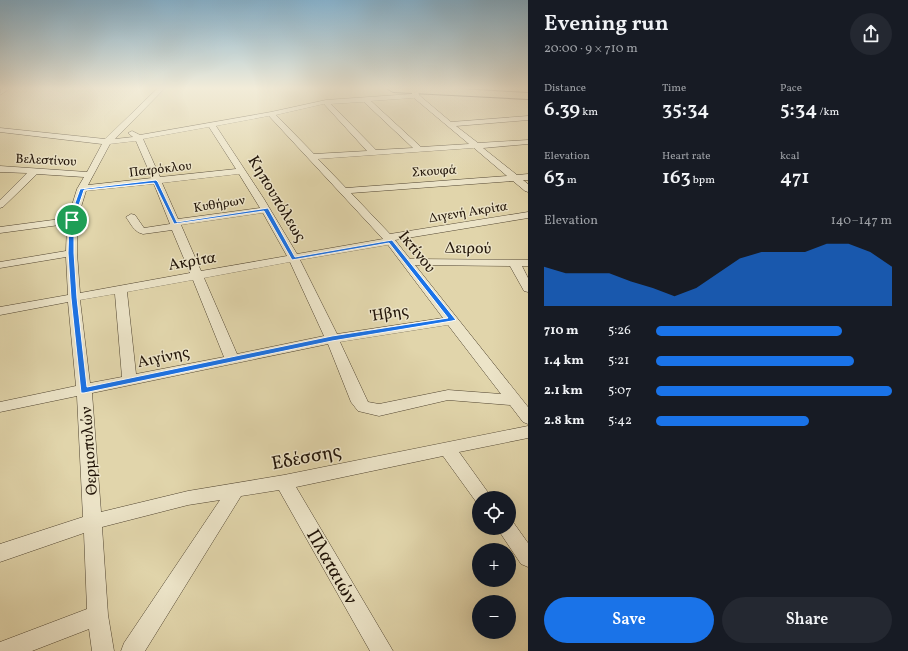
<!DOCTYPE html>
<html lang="en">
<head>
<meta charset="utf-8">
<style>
	:root { --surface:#171b24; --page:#242831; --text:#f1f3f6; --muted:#9ea1a6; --accent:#1a73e8 }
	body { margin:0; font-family:Vollkorn,serif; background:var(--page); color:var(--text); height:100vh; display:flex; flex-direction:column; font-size:15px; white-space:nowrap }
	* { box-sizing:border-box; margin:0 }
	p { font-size:13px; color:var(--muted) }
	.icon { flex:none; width:22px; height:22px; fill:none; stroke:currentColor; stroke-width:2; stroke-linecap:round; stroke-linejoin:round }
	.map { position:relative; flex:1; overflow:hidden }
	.panel { display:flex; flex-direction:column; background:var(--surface); width:380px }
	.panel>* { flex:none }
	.buttons { position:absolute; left:472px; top:491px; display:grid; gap:8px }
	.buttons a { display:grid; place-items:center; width:44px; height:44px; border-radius:50%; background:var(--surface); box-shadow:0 4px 16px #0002; font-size:20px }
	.pin { position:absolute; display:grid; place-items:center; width:34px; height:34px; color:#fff; margin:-17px; border:2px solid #fff; border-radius:50%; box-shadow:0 1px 4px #0007 }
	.round { display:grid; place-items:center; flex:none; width:42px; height:42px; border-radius:21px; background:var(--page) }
	.head { display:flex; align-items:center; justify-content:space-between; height:68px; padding:0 16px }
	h1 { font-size:22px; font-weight:600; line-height:30px }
	.metrics { display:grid; grid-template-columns:repeat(3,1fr); gap:6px; height:68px; padding:4px 16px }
	.metrics div { display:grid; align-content:center }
	.metrics b { font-size:20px; font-weight:600 }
	.metrics small { font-size:11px; font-weight:400 }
	.metrics p { font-size:11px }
	.chart { height:112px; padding:8px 16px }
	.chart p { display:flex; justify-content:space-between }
	.chart svg { width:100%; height:72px; margin-top:4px; fill:var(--accent); opacity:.7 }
	.action { display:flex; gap:8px; margin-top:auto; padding:8px 16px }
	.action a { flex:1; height:46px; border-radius:24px; background:var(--accent); color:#fff; font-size:16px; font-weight:600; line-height:46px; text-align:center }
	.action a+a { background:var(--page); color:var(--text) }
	ul { padding:0 16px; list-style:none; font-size:13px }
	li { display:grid; grid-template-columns:64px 48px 1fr; align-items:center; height:30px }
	li i { height:10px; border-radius:5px; background:var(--accent) }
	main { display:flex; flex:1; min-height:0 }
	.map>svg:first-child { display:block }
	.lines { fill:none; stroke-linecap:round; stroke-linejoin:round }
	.street-casing { stroke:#504430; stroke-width:1 }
	.highway-casing { stroke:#201307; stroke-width:2 }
	.street { fill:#ece4c8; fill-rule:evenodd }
	.highway { fill:#e1d5ab; fill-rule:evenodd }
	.route { fill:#1a73e8; stroke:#fff; fill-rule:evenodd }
	.labels { text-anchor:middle; stroke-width:3; stroke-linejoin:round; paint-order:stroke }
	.far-street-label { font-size:13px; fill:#201307; stroke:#ece4c8 }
	.street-label { font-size:16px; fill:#201307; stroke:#ece4c8 }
	.near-street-label { font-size:19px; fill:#201307; stroke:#ece4c8 }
</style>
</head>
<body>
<main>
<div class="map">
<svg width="528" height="651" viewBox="0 0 528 651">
	<rect width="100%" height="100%" fill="#e1d5ab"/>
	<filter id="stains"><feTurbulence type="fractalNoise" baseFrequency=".005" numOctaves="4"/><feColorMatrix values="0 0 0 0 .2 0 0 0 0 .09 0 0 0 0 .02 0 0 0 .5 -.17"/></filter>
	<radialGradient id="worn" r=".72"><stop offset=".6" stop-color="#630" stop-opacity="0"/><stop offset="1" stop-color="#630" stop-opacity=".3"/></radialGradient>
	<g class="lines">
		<defs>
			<path id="street" d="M1,89h8l-9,6z
				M157,89h7l-49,50 18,-2 -5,-4 4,-2 8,4 131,-23 55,-12 86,-6v-5h6l1,6 32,27 77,-6v4l-72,6 22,17 50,-3v4l-45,4 34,27 11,-1v6h-5l5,4v8l-3,-1 -12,-10 -162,12 39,41 138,-22v6l-133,22 15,19 118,1v6h-6l6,12v14l-4,-1 -14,-25 -95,-1 113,142v17l-5,-2 -13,-17 -62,-5 -69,16 -21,-5 -7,-9 -23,-58 -236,49 9,119 87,-21 96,-16 244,-49v12l-69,14 33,46h-13v6l-2,-1 -34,-47 -147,31 97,164h-23l-91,-161 -38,6 -96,155h-24l3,-8 96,-143 -32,5 -86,22 6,88 6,36h-22l-3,-22 -57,22h-32v-9l87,-33 -3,-76 -84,29v-18l83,-27 -6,-121 -77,16v-10l76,-16 -8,-84 -68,13v-8l68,-12 -2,-38 -66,11v-6l66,-11 1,-27 -67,9v-6l68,-9 9,-29 7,-12 -47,-3 -34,33 -3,1v-8l27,-27 -27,-1v-6l87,6 15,-28 -102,-12v-4l105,11zM414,98l55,46 -48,3 -50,-46zM364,102l49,46 -37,2 -45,-46zM324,104l43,47 -53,3 -38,-39zM269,116l114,123 -86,15 -33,-55 -48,-73zM209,127l27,42 -76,8 -17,-38zM136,141l16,37 -64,7 22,-41zM474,148l33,28 -161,12 -28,-29zM239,174l21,34 -82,11 -16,-36zM154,184l16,40 -26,4 -9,-13 -4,-1 -5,3c5,7 8,15 17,17l29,-4 18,43 -110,20 -3,-40v-33l9,-29zM263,213l24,43 -86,15 -20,-46zM388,245l55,73 -106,16 -37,-74zM290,262l34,74 -87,18 -33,-76zM193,280l31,77 -88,17 -9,-82zM115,294l7,83 -32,6 -10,-83zM448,325l53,69 -53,-4 -69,14 -11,-2 -28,-60z
				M509,521l4,1 15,21v24l-7,-3 -24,-36h12z"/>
			<path id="highway" d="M388,89h74l66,4v6l-135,-7z"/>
		</defs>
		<use href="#street" class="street-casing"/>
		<use href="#highway" class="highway-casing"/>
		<use href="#street" class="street"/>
		<use href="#highway" class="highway"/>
	</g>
	<linearGradient id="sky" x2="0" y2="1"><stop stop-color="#87b5d2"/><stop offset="0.49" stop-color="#f2ecd9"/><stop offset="1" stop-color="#f2ecd9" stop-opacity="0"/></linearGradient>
	<rect width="528" height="180" fill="url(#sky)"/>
	<path class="route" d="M158,182l19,40 91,-14 27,49 97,-17 64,80 -4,1 -120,20 -248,52h-3l-10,-95 -3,-45 1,-33 11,-31 76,-9zM154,183l20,41 90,-13 28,49 97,-17 59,75 -116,18 -245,51 -10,-89 -3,-45v-33l10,-30z"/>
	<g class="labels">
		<g class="far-street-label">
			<text transform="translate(46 159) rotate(3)" y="5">Βελεστίνου</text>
			<text transform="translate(160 168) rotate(-7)" y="5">Πατρόκλου</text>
			<text transform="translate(434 170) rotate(-4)" y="5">Σκουφά</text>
			<text transform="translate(219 203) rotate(-9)" y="5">Κυθήρων</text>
			<text transform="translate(468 211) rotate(-9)" y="5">Διγενή Ακρίτα</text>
		</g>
		<g class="street-label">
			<text transform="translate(278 198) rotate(59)" y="6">Κηπουπόλεως</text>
			<text transform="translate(468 247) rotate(1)" y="6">Δειρού</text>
			<text transform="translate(418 251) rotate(51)" y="6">Ικτίνου</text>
			<text transform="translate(192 260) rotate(-10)" y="6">Ακρίτα</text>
			<text transform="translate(390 312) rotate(-9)" y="6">Ήβης</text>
			<text transform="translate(163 356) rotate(-12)" y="6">Αιγίνης</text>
			<text transform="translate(88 451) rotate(-94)" y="6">Θερμοπυλών</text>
		</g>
		<g class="near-street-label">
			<text transform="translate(306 456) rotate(-11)" y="7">Εδέσσης</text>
			<text transform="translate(333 566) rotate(60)" y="7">Πλαταιών</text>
		</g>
	</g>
	<rect width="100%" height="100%" filter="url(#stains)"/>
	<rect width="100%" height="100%" fill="url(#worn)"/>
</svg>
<div class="buttons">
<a><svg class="icon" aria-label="locate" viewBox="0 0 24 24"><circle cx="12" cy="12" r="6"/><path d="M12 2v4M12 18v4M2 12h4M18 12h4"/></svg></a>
<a>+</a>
<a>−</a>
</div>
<div class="pin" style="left:72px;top:220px;background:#1e9e55"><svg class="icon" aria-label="arrive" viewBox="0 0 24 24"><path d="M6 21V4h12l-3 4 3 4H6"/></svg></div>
</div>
<section class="panel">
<div class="head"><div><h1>Evening run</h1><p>20:00 · 9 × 710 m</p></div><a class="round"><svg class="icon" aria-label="share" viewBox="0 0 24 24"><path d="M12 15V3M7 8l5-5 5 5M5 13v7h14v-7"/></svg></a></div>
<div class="metrics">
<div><p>Distance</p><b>6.39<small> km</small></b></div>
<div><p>Time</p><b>35:34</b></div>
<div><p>Pace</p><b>5:34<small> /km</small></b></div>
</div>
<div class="metrics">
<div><p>Elevation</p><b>63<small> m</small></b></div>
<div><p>Heart rate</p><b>163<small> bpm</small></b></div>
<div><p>kcal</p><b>471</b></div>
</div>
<div class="chart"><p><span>Elevation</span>140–147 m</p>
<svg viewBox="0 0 160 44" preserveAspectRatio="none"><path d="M0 44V20L10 24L20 24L30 24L40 29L50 33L60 38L70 33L80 24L90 15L100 11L110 11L120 11L130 6L140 6L150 11L160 20V44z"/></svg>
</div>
<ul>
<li><b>710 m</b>5:26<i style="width:79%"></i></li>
<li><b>1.4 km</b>5:21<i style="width:84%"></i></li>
<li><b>2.1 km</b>5:07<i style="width:100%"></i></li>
<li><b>2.8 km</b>5:42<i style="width:65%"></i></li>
</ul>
<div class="action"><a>Save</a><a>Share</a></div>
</section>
</main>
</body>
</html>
